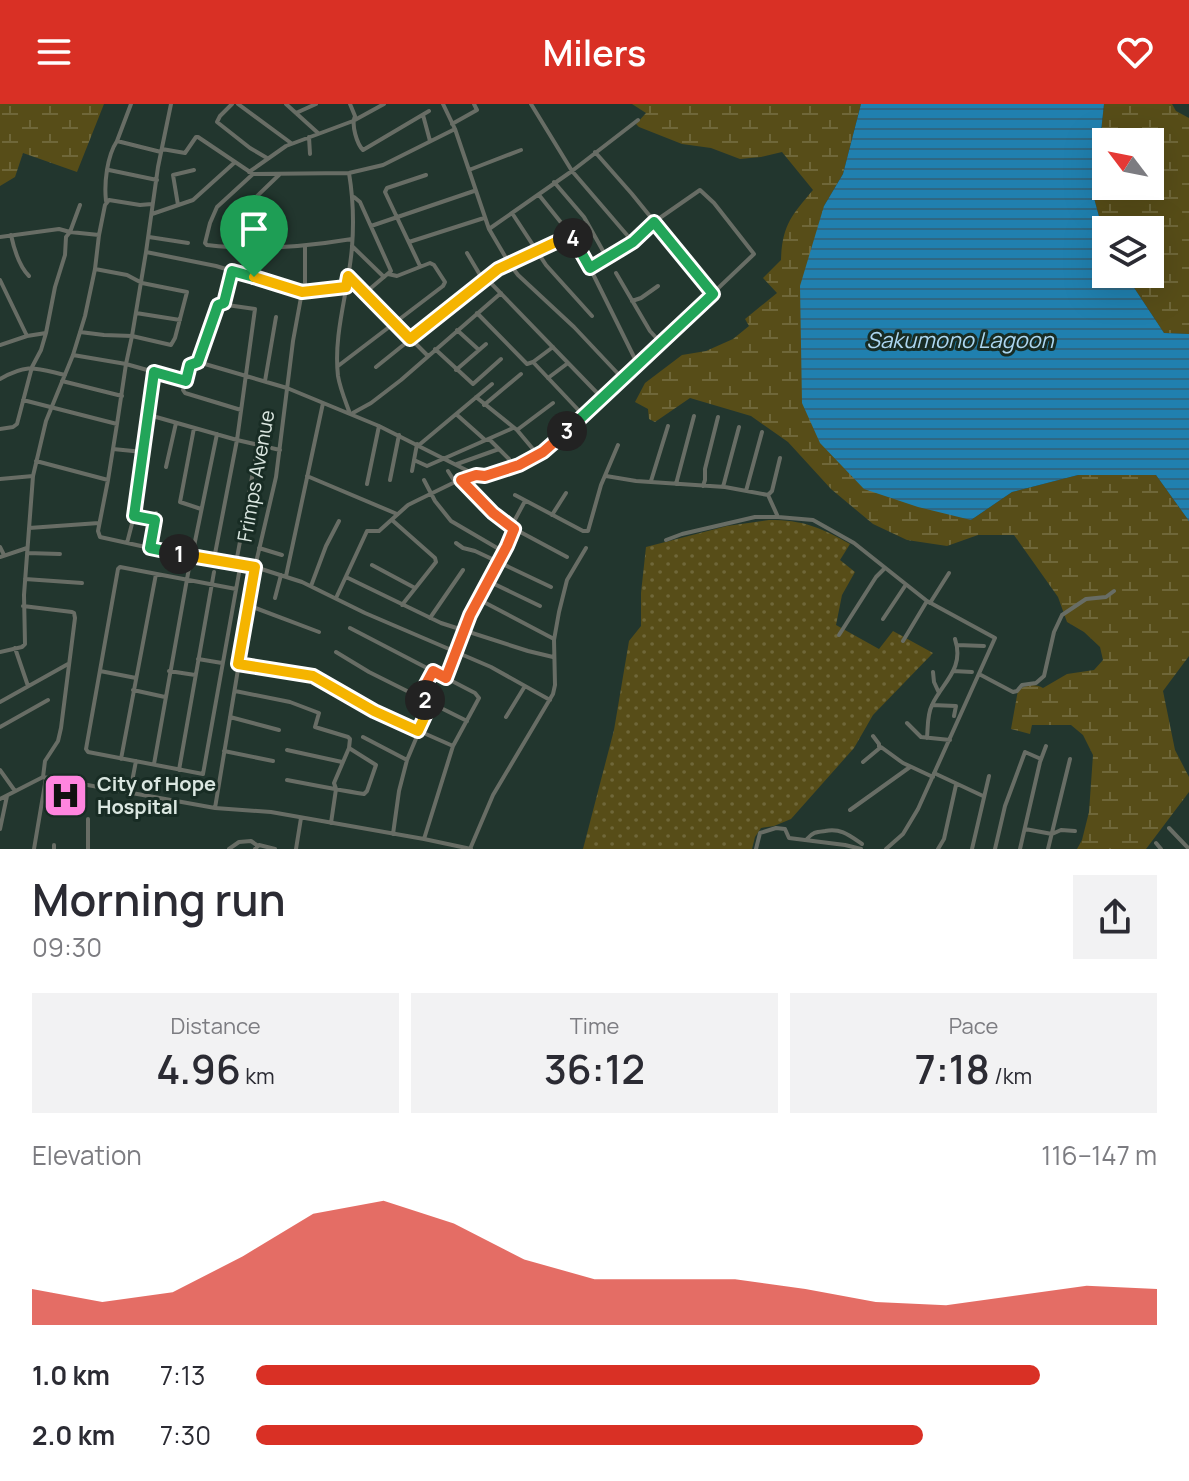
<!DOCTYPE html>
<html lang="en">
<head>
<meta charset="utf-8">
<style>
	:root { --surface:#fff; --page:#f2f2f3; --text:#2b2b33; --muted:#7c7c81; --accent:#d93025 }
	body { margin:0; font-family:Manrope,sans-serif; background:var(--page); color:var(--text); height:100vh; display:flex; flex-direction:column; font-size:30px; white-space:nowrap }
	* { box-sizing:border-box; margin:0 }
	p { font-size:26px; color:var(--muted) }
	.icon { flex:none; width:44px; height:44px; fill:none; stroke:currentColor; stroke-width:2; stroke-linecap:round; stroke-linejoin:round }
	.map { position:relative; height:745px; overflow:hidden }
	.sheet { display:flex; flex-direction:column; background:var(--surface); flex:1 }
	.sheet>* { flex:none }
	.needle { width:52px; rotate:302deg }
	.buttons { position:absolute; left:1092px; top:24px; display:grid; gap:16px }
	.buttons a { display:grid; place-items:center; width:72px; height:72px; border-radius:0px; background:var(--surface); box-shadow:0 8px 32px #0002; font-size:40px }
	.pin { position:absolute; display:grid; place-items:center; width:68px; height:68px; color:#fff; margin:-82px -34px; border-radius:50% 50% 50% 0; rotate:-45deg; box-shadow:0 0 8px #0007 }
	.pin .icon { rotate:45deg }
	.km { position:absolute; width:40px; height:40px; margin:-20px; border-radius:50%; background:#222; color:#fff; font-size:22px; line-height:40px; text-align:center }
	.round { display:grid; place-items:center; flex:none; width:84px; height:84px; border-radius:0px; background:var(--page) }
	.summary { display:flex; align-items:center; justify-content:space-between; height:136px; padding:0 32px }
	h1 { font-size:44px; font-weight:600; line-height:60px }
	.stats { display:grid; grid-template-columns:repeat(3,1fr); gap:12px; height:136px; padding:8px 32px }
	.stats div { display:grid; align-content:center; border-radius:0px; background:var(--page); text-align:center }
	.stats b { font-size:40px; font-weight:600 }
	.stats small { font-size:22px; font-weight:400 }
	.stats p { font-size:22px }
	.chart { height:224px; padding:16px 32px }
	.chart p { display:flex; justify-content:space-between }
	.chart svg { width:100%; height:144px; margin-top:8px; fill:var(--accent); opacity:.7 }
	ul { padding:0 32px; list-style:none; font-size:26px }
	li { display:grid; grid-template-columns:128px 96px 1fr; align-items:center; height:60px }
	li i { height:20px; border-radius:10px; background:var(--accent) }
	header { display:flex; justify-content:space-between; align-items:center; height:104px; padding:0 32px; background:var(--accent); color:#fff; font-size:36px; font-weight:600 }
	.map>svg:first-child { display:block }
	.grass { fill:url(#grass-dots) }
	.wetland { fill:url(#wetland-marsh); fill-rule:evenodd }
	.water { fill:url(#water-rules) }
	.lines { fill:none; stroke-linecap:round; stroke-linejoin:round }
	.street { stroke:#686d65; stroke-width:4 }
	.split-1-casing { stroke:#fff; stroke-width:16 }
	.split-2-casing { stroke:#fff; stroke-width:16 }
	.split-3-casing { stroke:#fff; stroke-width:16 }
	.split-4-casing { stroke:#fff; stroke-width:16 }
	.split-5-casing { stroke:#fff; stroke-width:16 }
	.split-1 { stroke:#22a559; stroke-width:10 }
	.split-2 { stroke:#f5b400; stroke-width:10 }
	.split-3 { stroke:#f0652b; stroke-width:10 }
	.split-4 { stroke:#22a559; stroke-width:10 }
	.split-5 { stroke:#f5b400; stroke-width:10 }
	.labels { text-anchor:middle; stroke-width:6; stroke-linejoin:round; paint-order:stroke }
	.street-label { font-size:20px; fill:#dbe7e1; stroke:#182c24 }
	.poi-label { font-size:20px; font-weight:bold; fill:#dbe7e1; stroke:#182c24; text-anchor:start }
	.water-label { font-size:22px; font-style:italic; fill:#acd6f0; stroke:#182c24 }
</style>
</head>
<body>
<header><svg class="icon" aria-label="menu" viewBox="0 0 24 24"><path d="M4 6h16M4 12h16M4 18h16"/></svg>Milers<svg class="icon" aria-label="heart" viewBox="0 0 24 24"><path d="M12 20l-8-8c-3-5 5-10 8-4 3-6 11-1 8 4z"/></svg></header>
<div class="map">
<svg width="1189" height="745" viewBox="0 0 1189 745">
	<defs>
		<pattern id="grass-dots" width="8" height="8" patternUnits="userSpaceOnUse" patternTransform="scale(2)"><rect width="8" height="8" fill="#574d18"/><path d="M2 2h.1M6 6h.1" fill="none" stroke="#6f6739" stroke-width="1.8" stroke-linecap="round"/></pattern>
		<pattern id="wetland-marsh" width="20" height="14" patternUnits="userSpaceOnUse" patternTransform="scale(2)"><rect width="20" height="14" fill="#574d18"/><path d="M1 5h8M5 5V1M11 12h8M15 12V8" fill="none" stroke="#6f6739"/></pattern>
		<pattern id="water-rules" width="6" height="5" patternUnits="userSpaceOnUse" patternTransform="scale(2)"><rect width="6" height="5" fill="#2080af"/><path d="M0 2.5h6" fill="none" stroke="#2e6884"/></pattern>
	</defs>
	<rect width="100%" height="100%" fill="#22362e"/>
	<path class="grass" d="M769,416c34,0 51,7 81,24l-10,16 15,12 -13,23 -6,30 43,24 14,-18 40,22 -60,62 -19,33 -63,71 -17,7 -13,2 -6,9 -3,12h-169l31,-119 15,-89 12,-15v-33l5,-46 81,-21z"/>
	<path class="wetland" d="M0,0h104l-27,68 -54,-19 -8,24 -15,9z
		M632,0h229l-18,70 -19,32 147,314 41,-28 66,-17h78l33,46v135l-26,35 12,59 14,27v15l-43,57h-69l5,-9 7,-28 4,-57 -10,-20 -12,-10h-39l-2,9 -19,-5 7,-39c9,-5 15,-7 25,-2l24,-14 27,-4 9,-10 -3,-13 -16,-15 -17,-10 -9,-25 -44,-62h-36l-31,11 -40,-6 -34,-16 -42,-35 -43,-47 -37,-26 -61,-18 -35,24 -6,-3 -1,-10 -13,-7 10,-19 37,-28 24,-4 27,-12 16,-13 -4,-7 32,-26 -14,-15 18,-18c1,-35 11,-45 32,-70l-31,-38 -21,5 -21,2 -29,-11 -29,-4 -43,-17 -3,-3 10,-11z
		M1104,0h68l4,7 13,7v216l-25,-1 -39,-59h25v-44h-44v12l-12,-44zM1106,38h44v44h-44z"/>
	<path class="water" d="M861,0h243l-10,94 12,44v32h19l39,59 25,1v187l-33,-46h-78l-66,17 -41,28 -53,-13 -54,-18 -44,-46 -18,-40 -2,-117 24,-80 19,-32z"/>
	<g class="lines">
		<path class="street" d="M171,0l-13,63 -12,85 70,14 86,26 44,-5
			M232,0l-12,12 -3,6 33,26 17,10
			M238,0l53,39
			M286,0l32,29
			M350,0l5,12c-4,9 2,28 8,34l66,-39
			M443,0l12,25 34,100 20,34 9,12 56,52 49,52
			M531,0l41,67 61,71
			M296,9l20,-9
			M423,11l7,26
			M452,20l25,-14 -3,-6
			M309,33l1,17
			M117,37l14,-37
			M162,45l23,4 11,-16h2l55,37 96,-1 34,-8 72,-36
			M595,48l37,42 81,100
			M109,66l48,10
			M469,66l52,-20
			M249,68l37,-26 67,-25 31,-17
			M253,70l-36,33 -7,16 -5,20 2,2c49,6 97,2 145,-6
			M554,78l30,35 23,41
			M539,91l32,40 19,33 48,97
			M354,93l6,5 31,69 -26,22
			M106,97c-2,-18 1,-45 11,-60l44,11
			M178,101l-5,-30 21,-5
			M512,109l34,52 46,51
			M152,110l41,-14 41,-37
			M371,122l103,-35
			M489,125l83,-58 66,-51
			M11,131c3,14 8,31 18,41
			M0,133l59,-8 11,3 10,-27
			M149,133l39,6
			M409,138l75,-24
			M352,142l32,31
			M228,143l2,-23 2,-4 48,-46
			M305,143v44
			M467,149l16,27
			M420,162l-35,-74 2,-4 39,-13
			M95,165l32,6 15,8 45,9 -12,46 -4,7 -39,-9 14,-84
			M616,169l34,58 11,12
			M348,172l80,80
			M254,173l2,-30
			M486,174l116,120
			M0,176l27,56
			M632,197l9,-3 17,-12
			M224,199l8,-32
			M136,209l44,7
			M477,209l50,51 6,-2 51,54
			M457,226l22,20
			M0,241l27,-9 19,-3
			M435,245l38,35 28,-25
			M73,251l53,9 6,-28 -28,-1 -24,-3
			M198,258l22,-58 35,5 -18,131 -23,119
			M533,258l20,-15
			M338,262l105,-80 2,-4 -11,-17 -4,-2 -33,13 -9,-2
			M376,263l122,-98 73,-34
			M456,266l30,-26
			M548,274l20,-15
			M0,275c28,-16 35,-11 65,-4
			M62,277l60,15
			M265,277l11,-64
			M476,293l41,33 21,25
			M23,296l94,24 -9,56 -72,-19
			M484,301l37,-31
			M241,306l-56,-17 -2,-3 7,-25 8,-3 89,26 92,38 97,49
			M349,307c-4,-11 -9,-23 -11,-35 -5,-43 11,-87 14,-129 2,-25 1,-50 -3,-74
			M351,310l20,-11 30,-23 100,-87
			M456,310l28,25
			M149,311l88,25 43,10
			M117,320l9,-60 60,17
			M194,324l-14,74 21,7
			M0,325l13,-2 4,-3 15,-57 9,-17 5,-17 9,-46 10,-32 1,-18 4,-5 29,3
			M517,326l36,-27
			M489,335l20,20
			M419,341l73,-61
			M113,345l30,3
			M414,356l13,6 86,-38
			M457,360l42,-15
			M166,363l10,-44
			M412,367l5,-27
			M448,367l7,11
			M307,372l90,38
			M606,372l30,5 89,6 43,8 10,22
			M0,375l33,-3
			M108,376l-10,51 2,6 50,11 6,-35
			M390,376l9,-45
			M424,376l11,21 16,20 53,31
			M461,376l32,33 18,14 56,30
			M651,377l17,-55
			M367,380l12,-58
			M676,380l18,-68
			M703,382l2,-6v-11l13,-52
			M723,383l16,-60
			M746,387l16,-59
			M515,391l68,36h5l13,-46 17,-40
			M768,391l4,-4 8,-33
			M552,411l14,-22
			M134,412l20,-144
			M392,416l43,38 1,4 -34,43
			M511,423l14,-26
			M29,424l70,-5
			M666,436l16,-6 73,-17h23l35,3 41,23 73,58 68,37 -77,171 -15,25 -17,15
			M127,439l7,-27 21,4
			M456,439l7,5 12,3 76,36
			M0,443l4,8
			M150,444l105,19 47,15 63,31 126,54 59,33
			M259,444l23,7
			M27,449l33,1
			M192,452l25,-122
			M0,453l27,-9
			M236,459l22,-118
			M372,461l43,23
			M286,472l37,-173
			M346,473l95,46 87,28 25,6
			M25,475l57,4
			M488,477l52,25
			M311,482l15,-40 13,-25
			M236,485l-116,-22 -2,2 -32,180 2,3 115,22 36,-201
			M275,494l6,-23
			M336,494l31,-67h12l29,-26 8,-4 39,-19 21,-7 9,1 34,-11 24,-13 41,-36 170,-162 -40,-51 -14,-13 -46,32 -21,20 -43,26
			M478,495l76,40
			M930,499l19,-30
			M23,502l49,6 2,1 1,5 -14,110 -3,13 -13,20 -2,16
			M250,502l69,26
			M430,514l33,-48
			M883,515l22,-33
			M350,524l125,65 4,5 -26,48 -29,93
			M839,531l37,-58 8,-8
			M903,537l24,-40
			M957,541l27,1
			M15,544l13,38
			M0,548l22,-5 3,-3 -1,-49 9,-119 13,-55 27,-66 12,-39 10,-47 4,-34 6,-30 4,-5 31,5 12,-1
			M336,548l33,20 98,49
			M198,555l24,4
			M238,560l75,12 61,35 79,35
			M100,567l36,7
			M169,567l26,4
			M953,567l19,1
			M933,568l1,10 5,11
			M979,570l34,18 4,-1 5,-6 14,-2 8,-7 10,-44 8,-17 24,-16 20,-2 8,-6
			M446,574l24,-63 37,-69 7,-17
			M133,586l32,7
			M235,587l55,11 29,11 -4,14 33,10 2,2 -1,9
			M419,593l14,-26
			M0,598l68,-38
			M932,601l24,1 -2,10
			M230,613l49,13
			M506,613l19,-31
			M907,619l14,14 29,3
			M0,623l48,-27
			M873,632l6,8v3
			M363,633l44,23
			M927,634c1,-11 0,-23 5,-33 10,-22 33,-36 23,-66
			M287,646l55,12
			M224,647l49,10
			M121,655l35,-185
			M863,658l18,-15 22,16 30,14
			M154,660l35,-196
			M0,666l15,21
			M179,666l35,-198
			M934,669l49,23
			M287,676c26,5 52,10 77,14l3,-3 9,-26 -27,-17 -15,35 2,6 -5,34
			M130,688l6,-31
			M0,695l43,-22 172,31 56,4 153,27 47,10
			M215,704l40,-241 21,-90 17,-136 9,-49
			M850,706l60,-43
			M1169,724l20,21
			M0,725l7,-33
			M1025,725l27,5 9,-4 14,1
			M393,730l6,-43 8,-31 24,-57
			M807,735c6,-7 9,-7 18,-8 16,-3 24,4 37,13
			M1156,739l5,6
			M34,745l12,-71
			M54,745v-4
			M88,745v-30
			M229,745l10,-7 12,-1 7,5
			M255,745l4,-4 16,4
			M296,745l5,-31
			M470,745l23,-54 60,-101 2,-9 -1,-45 5,-28 8,-32 19,-32
			M756,745l4,-16 16,-5 9,1 4,9 56,7 16,4
			M938,745l6,-10 12,-54
			M972,745l17,-73
			M995,745l10,-43 20,-54 16,7
			M1020,745l20,-87 6,-16
			M1048,745l22,-90"/>
	</g>
	<g class="lines">
		<defs>
			<path id="split-1" d="M179,450l-29,-6 5,-28 -21,-4 20,-144 32,9 4,-16 8,-3 20,-57 6,-2 8,-32 22,6"/>
			<path id="split-2" d="M179,450l76,13 -17,97 75,12 61,35 44,20 13,-28 -6,-3"/>
			<path id="split-3" d="M425,596l-6,-3 14,-26 13,7 24,-63 37,-69 7,-17 -21,-16 -32,-33 15,-5 9,1 34,-11 24,-13 24,-21"/>
			<path id="split-4" d="M567,327l146,-137 -59,-72 -21,20 -43,26 -17,-30"/>
			<path id="split-5" d="M254,173l48,15 44,-5 2,-11 62,63 88,-70 73,-34 2,3"/>
		</defs>
		<use href="#split-1" class="split-1-casing"/>
		<use href="#split-2" class="split-2-casing"/>
		<use href="#split-3" class="split-3-casing"/>
		<use href="#split-4" class="split-4-casing"/>
		<use href="#split-5" class="split-5-casing"/>
		<use href="#split-1" class="split-1"/>
		<use href="#split-2" class="split-2"/>
		<use href="#split-3" class="split-3"/>
		<use href="#split-4" class="split-4"/>
		<use href="#split-5" class="split-5"/>
	</g>
	<defs>
		<symbol id="hospital-square" viewBox="-11 -11 22 22"><rect x="-9" y="-9" width="18" height="18" rx="4" fill="#ff85df" stroke="#182c24"/><path d="M-5-5h3v3.5h4V-5h3V5h-3V1.5h-4V5h-3Z" fill="#111"/></symbol>
	</defs>
	<g fill-rule="evenodd">
		<use href="#hospital-square" x="40" y="666" width="51" height="51"/>
	</g>
	<g class="labels">
		<g class="street-label">
			<text transform="translate(256 372) rotate(-80)" y="7">Frimps Avenue</text>
		</g>
		<g class="poi-label">
			<text x="97" y="687">City of Hope<tspan x="97" dy="23">Hospital</tspan></text>
		</g>
		<g class="water-label">
			<text x="960" y="244">Sakumono Lagoon</text>
		</g>
	</g>
</svg>
<div class="buttons">
<a><svg class="needle" viewBox="-14 -14 28 28"><path d="M0-13l5 13h-10z" fill="#e53935"/><path d="M0 13l5-13h-10z" fill="#7c7c81"/></svg></a>
<a><svg class="icon" aria-label="layers" viewBox="0 0 24 24"><path d="M12 4l9 5-9 5-9-5zM3 14l9 5 9-5"/></svg></a>
</div>
<div class="pin" style="left:254px;top:173px;background:#1e9e55"><svg class="icon" aria-label="arrive" viewBox="0 0 24 24"><path d="M6 21V4h12l-3 4 3 4H6"/></svg></div>
<b class="km" style="left:179px;top:450px">1</b>
<b class="km" style="left:425px;top:596px">2</b>
<b class="km" style="left:567px;top:327px">3</b>
<b class="km" style="left:573px;top:134px">4</b>
</div>
<section class="sheet">
<div class="summary"><div><h1>Morning run</h1><p>09:30</p></div><a class="round"><svg class="icon" aria-label="share" viewBox="0 0 24 24"><path d="M12 15V3M7 8l5-5 5 5M5 13v7h14v-7"/></svg></a></div>
<div class="stats">
<div><p>Distance</p><b>4.96<small> km</small></b></div>
<div><p>Time</p><b>36:12</b></div>
<div><p>Pace</p><b>7:18<small> /km</small></b></div>
</div>
<div class="chart"><p><span>Elevation</span>116–147 m</p>
<svg viewBox="0 0 160 44" preserveAspectRatio="none"><path d="M0 44V33L10 37L20 34L30 23L40 10L50 6L60 13L70 24L80 30L90 30L100 30L110 33L120 37L130 38L140 35L150 32L160 33V44z"/></svg>
</div>
<ul>
<li><b>1.0 km</b>7:13<i style="width:87%"></i></li>
<li><b>2.0 km</b>7:30<i style="width:74%"></i></li>
</ul>
</section>
</body>
</html>
